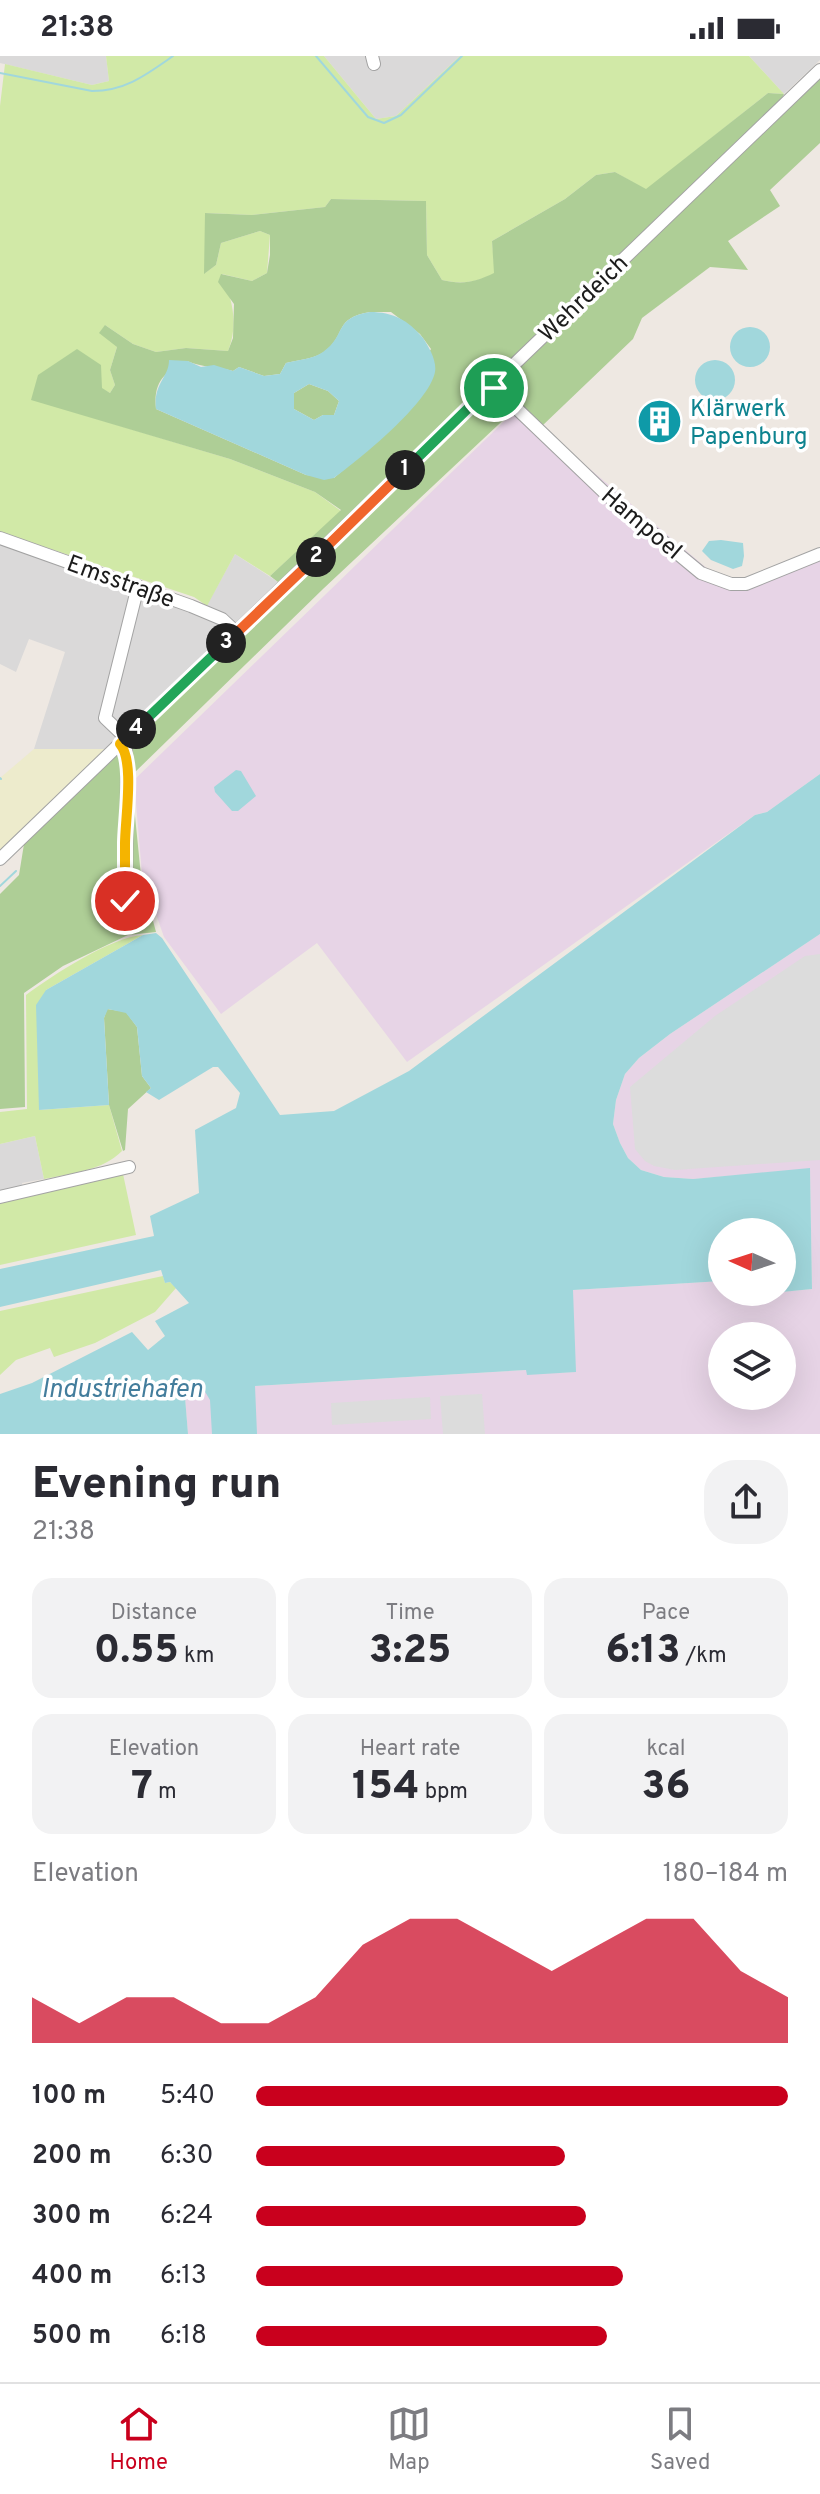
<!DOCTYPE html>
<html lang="en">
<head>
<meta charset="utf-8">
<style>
	:root { --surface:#fff; --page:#f2f2f3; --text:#2b2b33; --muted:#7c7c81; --line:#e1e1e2; --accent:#c9001d }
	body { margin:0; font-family:Overpass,sans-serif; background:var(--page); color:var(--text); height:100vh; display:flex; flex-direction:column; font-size:30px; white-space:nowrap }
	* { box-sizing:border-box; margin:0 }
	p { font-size:26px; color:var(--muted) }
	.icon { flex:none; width:44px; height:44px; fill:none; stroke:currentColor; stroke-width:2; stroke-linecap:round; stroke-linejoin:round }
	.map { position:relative; height:1378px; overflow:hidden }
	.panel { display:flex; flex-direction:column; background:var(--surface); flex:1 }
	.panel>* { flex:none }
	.needle { width:52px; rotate:273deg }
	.tools { position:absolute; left:708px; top:1162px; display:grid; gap:16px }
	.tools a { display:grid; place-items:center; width:88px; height:88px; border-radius:50%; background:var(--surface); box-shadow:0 8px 32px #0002; font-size:40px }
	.pin { position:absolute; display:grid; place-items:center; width:68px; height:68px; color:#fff; margin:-34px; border:4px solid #fff; border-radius:50%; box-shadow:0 2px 8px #0007 }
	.km { position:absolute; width:40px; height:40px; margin:-20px; border-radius:50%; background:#222; color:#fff; font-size:22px; line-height:40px; text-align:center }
	.round { display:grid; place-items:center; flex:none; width:84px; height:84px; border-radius:32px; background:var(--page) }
	.headline { display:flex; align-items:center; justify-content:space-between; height:136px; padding:0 32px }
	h1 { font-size:44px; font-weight:800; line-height:60px }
	.stats { display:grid; grid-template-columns:repeat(3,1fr); gap:12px; height:136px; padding:8px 32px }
	.stats div { display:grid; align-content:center; border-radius:20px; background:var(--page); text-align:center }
	.stats b { font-size:40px; font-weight:800 }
	.stats small { font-size:22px; font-weight:400 }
	.stats p { font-size:22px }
	.chart { height:224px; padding:16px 32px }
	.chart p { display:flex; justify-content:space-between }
	.chart svg { width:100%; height:144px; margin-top:8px; fill:var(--accent); opacity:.7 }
	ul { padding:0 32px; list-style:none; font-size:26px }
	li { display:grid; grid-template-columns:128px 96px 1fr; align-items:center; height:60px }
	li i { height:20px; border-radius:10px; background:var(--accent) }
	.status { display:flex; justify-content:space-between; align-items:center; height:56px; padding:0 40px; background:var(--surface); direction:ltr }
	.status svg { height:22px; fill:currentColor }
	.tab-bar { display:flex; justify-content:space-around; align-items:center; height:112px; border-top:2px solid var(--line); background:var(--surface); font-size:22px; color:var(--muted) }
	.tab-bar a { display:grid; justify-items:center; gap:4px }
	.tab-bar .on { color:var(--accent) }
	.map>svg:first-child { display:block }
	.residential { fill:#dad9d9 }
	.industrial { fill:#e7d4e6; fill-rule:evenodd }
	.farmland { fill:#edebcc }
	.grass { fill:#d1e9a7 }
	.forest { fill:#aece96; fill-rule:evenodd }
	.parking { fill:#dcdcdc }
	.water { fill:#a1d7dc; fill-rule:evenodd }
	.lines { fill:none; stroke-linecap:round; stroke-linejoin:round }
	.stream { stroke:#a1d7dc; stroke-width:2 }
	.minor-casing { stroke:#a3a3a3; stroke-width:14 }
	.minor { stroke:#fff; stroke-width:12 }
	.split-1-casing { stroke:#fff; stroke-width:16 }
	.split-2-casing { stroke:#fff; stroke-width:16 }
	.split-3-casing { stroke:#fff; stroke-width:16 }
	.split-4-casing { stroke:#fff; stroke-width:16 }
	.split-5-casing { stroke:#fff; stroke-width:16 }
	.split-6-casing { stroke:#fff; stroke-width:16 }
	.split-1 { stroke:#22a559; stroke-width:10 }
	.split-2 { stroke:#f0652b; stroke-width:10 }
	.split-3 { stroke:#f0652b; stroke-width:10 }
	.split-4 { stroke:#22a559; stroke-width:10 }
	.split-5 { stroke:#f5b400; stroke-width:10 }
	.split-6 { stroke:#f5b400; stroke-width:10 }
	.labels { text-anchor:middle; stroke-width:7; stroke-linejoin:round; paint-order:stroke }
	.street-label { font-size:24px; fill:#1c1c1c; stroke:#fff }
	.culture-label { font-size:24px; fill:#0d838f; stroke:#fff; text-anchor:start }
	.water-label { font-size:26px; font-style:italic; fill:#437d9c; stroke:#fff }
</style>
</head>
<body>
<div class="status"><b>21:38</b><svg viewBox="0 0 49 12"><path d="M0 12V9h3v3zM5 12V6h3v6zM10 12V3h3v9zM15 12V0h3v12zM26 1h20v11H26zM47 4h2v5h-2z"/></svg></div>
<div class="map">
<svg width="820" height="1378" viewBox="0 0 820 1378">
	<rect width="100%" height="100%" fill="#eee8e2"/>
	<path class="residential" d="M0,0h106l3,25 -17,4 -92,-22z
		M324,0h136l-64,60 -20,3z
		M749,0h71v4l-36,34z
		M0,487l201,73 34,-62 43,28 -173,167h-71l31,-97 -36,-13 -13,33 -16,-8z
		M35,1080l9,43 -22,4 1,6 -23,4v-49z"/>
	<path class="industrial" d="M518,352l192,163 22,9 24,5 64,-26v215l-53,38 -12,3 -348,247 -90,-119 -96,71 -57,-77 -22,-63 -8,-94z
		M820,878v500h-632l-3,-37 16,-13 54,13v-11l272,-16v4l48,-2 -3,-82 150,-9v11h27l1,3 62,-6 -2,-120 -117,10 -29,-2 -23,-7 -13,-12 -8,-15 -7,-19 3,-24 9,-26 14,-16 31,-24zM722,1280h60v60h-60z"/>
	<path class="farmland" d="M34,693h71l-105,104v-75z"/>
	<path class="grass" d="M106,0h218l52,63 20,-3 64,-60h289l35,38 -16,-1 -122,97 -31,-18 -19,3 -31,24 -73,42 3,33c-20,8 -32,11 -53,6l-15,-25 -1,-54 -95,-2 -6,8 -73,8 -47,-2v60l11,-8 5,-22 39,-12 10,4 -3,38 -15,8 -30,-7c10,26 17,49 6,77l-42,-3 -30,4 -23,-8 -28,-19 12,22 -7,23 5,15 -5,8 -8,-4 -71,10 199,60 85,33 26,19 -71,65 -35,-22 -28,52 -13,-9 -194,-65v-426l5,-42 87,21 17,-4z
		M143,879l-97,55 -7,120 70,-5 13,46c-20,20 -50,22 -78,28l-9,-43 -35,8v-32l27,-3 -1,-114c27,-20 85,-58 117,-60z
		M123,1118l13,61 -136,30v-64z
		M163,1220l2,7 5,-1 6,6 -21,24 -60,31 -41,14 -4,-9 -34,12 -16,15v-64z"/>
	<path class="forest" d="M820,18v69l-50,47 10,16 -52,35 20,29 -38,-3 -68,51 -9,21 -91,87 -25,-22 4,-41z
		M768,37l16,1 -6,11 -418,402 -82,75 -8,-6 71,-66 -26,-18 -85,-33 -199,-59 7,-25 39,-26 24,16 1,23 8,5 5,-8 -5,-15 7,-23 -18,-14 6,-8 28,19 23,8 30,-4 42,3 5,-13 1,-34 -16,-22 3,-8 31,7 15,-8 3,-18v-20l-10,-4 -39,12 -5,22 -12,9 1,-61 47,2 73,-8 6,-8 95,2 1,54 15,25c21,5 33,2 52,-7l-2,-32 73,-42 31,-24 19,-3 31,17zM370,256h21l29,22 11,15 -58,95 -39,34 -28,-3 -150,-66c-3,-28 9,-37 31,-48 16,7 30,5 46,10l6,-4 25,9 16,-2 6,-11c12,-3 28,-4 38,-11 23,-17 9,-34 46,-40z
		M309,328l19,7 11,10 -5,14h-11l-9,5 -20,-11v-16z
		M480,347l32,9 -189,177 -192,187 10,100 15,56 -28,3 -65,31 -39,27 1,114 -25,2v-215l19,-19 5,-31z
		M107,953l19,3 11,15 5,49 9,12 -23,21 -3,41 -2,1 -14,-46 -5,-87z"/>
	<path class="parking" d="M820,898v206l-145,10 -21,-4 -9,-5 -10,-12 -5,-62 85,-71 90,-60z
		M482,1338l3,40h-42l-3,-38z
		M430,1341l1,22 -99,6 -1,-22z"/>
	<path class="water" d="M370,256c23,0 38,8 53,26 6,9 14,23 12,34 -6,31 -75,87 -101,106l-10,2 -18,-5 -150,-66c-3,-26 13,-31 13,-49l19,1 13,6 13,-2 19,6 6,-4 25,9 16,-2 6,-11c11,-3 28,-4 37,-11 24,-17 10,-34 47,-40zM309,328l19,7 11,10 -5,14h-11l-9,5 -20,-11v-16z
		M730 291a20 20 0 1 1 40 0a20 20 0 1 1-40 0Z
		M695 324a20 20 0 1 1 40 0a20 20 0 1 1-40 0Z
		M721,484l22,3 1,13 -2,10 -9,3 -22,-9 -9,-9 7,-10z
		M236,714l5,1 15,25 -18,15h-6l-17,-19 -1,-5z
		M820,718v160l-150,100 -31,24 -14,16 -9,26 -3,24 7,19 8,15 13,12 23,7 29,2 117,-11 2,121 -30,3v-60h-60v49l-149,9 3,82 -49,3 -1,-5 -271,16 2,48h-45l-2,-34 -9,-15 -16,12 3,37h-188v-40l32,-11 100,-51 16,18 17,-14 -10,-15 34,-18 -19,-21 -5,1 -4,-13 -161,37v-38l154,-33 -4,-20 49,-23 -4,-63 41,-22 4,-15 -22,-26h-5l-54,33 -13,-8 5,-4 -9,-12 -5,-49 -11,-14 -18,-4 -4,9 5,87 -70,5 -3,-105 10,-15 97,-55 13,-2 6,5 118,177 54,-4 75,-40 346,-256 12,-3z"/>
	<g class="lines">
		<path class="stream" d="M316,0l52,61 16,6 17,-8 61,-59
			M0,17l92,18c33,0 54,-16 81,-35
			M0,722l1,1
			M0,830l16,-15"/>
		<defs>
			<path id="minor" d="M372,0l2,8
				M492,329l116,111 93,77 30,11h15l74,-30
				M0,482l191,68 31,13 15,14
				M126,682l-21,-20 33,-132
				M120,688l6,7 1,13 -1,154
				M0,803l820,-789
				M0,1141l129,-30"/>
		</defs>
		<use href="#minor" class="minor-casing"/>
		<use href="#minor" class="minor"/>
	</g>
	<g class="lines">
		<defs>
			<path id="split-1" d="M405,414l87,-85 2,3"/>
			<path id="split-2" d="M316,501l89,-87"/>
			<path id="split-3" d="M226,587l90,-86"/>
			<path id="split-4" d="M136,673l90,-86"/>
			<path id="split-5" d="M125,788c0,-24 10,-83 -5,-100l16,-15"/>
			<path id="split-6" d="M125,788v57"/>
		</defs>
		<use href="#split-1" class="split-1-casing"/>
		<use href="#split-2" class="split-2-casing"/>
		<use href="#split-3" class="split-3-casing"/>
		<use href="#split-4" class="split-4-casing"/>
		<use href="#split-5" class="split-5-casing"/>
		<use href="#split-6" class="split-6-casing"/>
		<use href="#split-1" class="split-1"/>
		<use href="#split-2" class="split-2"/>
		<use href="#split-3" class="split-3"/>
		<use href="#split-4" class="split-4"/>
		<use href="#split-5" class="split-5"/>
		<use href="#split-6" class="split-6"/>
	</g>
	<defs>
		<symbol id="building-disc" viewBox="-11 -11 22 22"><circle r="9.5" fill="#0f9aa8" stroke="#fff"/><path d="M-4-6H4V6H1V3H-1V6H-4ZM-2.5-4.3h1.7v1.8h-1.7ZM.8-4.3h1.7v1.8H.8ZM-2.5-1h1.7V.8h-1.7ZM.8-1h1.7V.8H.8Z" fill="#fff"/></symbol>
	</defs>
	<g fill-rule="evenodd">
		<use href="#building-disc" x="634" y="340" width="51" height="51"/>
	</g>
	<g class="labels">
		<g class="street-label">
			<text transform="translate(583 242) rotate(-44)" y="8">Wehrdeich</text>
			<text transform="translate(642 467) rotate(40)" y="8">Hampoel</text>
			<text transform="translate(121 525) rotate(20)" y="8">Emsstraße</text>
		</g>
		<g class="culture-label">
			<text x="690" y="360">Klärwerk<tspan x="690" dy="28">Papenburg</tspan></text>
		</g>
		<g class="water-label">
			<text x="122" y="1341">Industriehafen</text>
		</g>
	</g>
</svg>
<div class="tools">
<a><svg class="needle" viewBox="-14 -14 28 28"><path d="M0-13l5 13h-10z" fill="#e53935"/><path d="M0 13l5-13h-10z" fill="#7c7c81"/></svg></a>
<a><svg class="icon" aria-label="layers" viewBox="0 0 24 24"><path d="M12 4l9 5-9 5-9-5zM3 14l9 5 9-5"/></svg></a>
</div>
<div class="pin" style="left:494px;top:332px;background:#1e9e55"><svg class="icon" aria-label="arrive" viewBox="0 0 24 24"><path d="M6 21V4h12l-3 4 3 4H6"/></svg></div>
<div class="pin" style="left:125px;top:845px;background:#d93025"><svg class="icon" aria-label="check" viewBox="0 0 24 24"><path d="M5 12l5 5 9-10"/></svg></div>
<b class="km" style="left:405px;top:414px">1</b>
<b class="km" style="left:316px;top:501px">2</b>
<b class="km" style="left:226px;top:587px">3</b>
<b class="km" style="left:136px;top:673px">4</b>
</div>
<section class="panel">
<div class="headline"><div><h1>Evening run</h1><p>21:38</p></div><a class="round"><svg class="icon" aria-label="share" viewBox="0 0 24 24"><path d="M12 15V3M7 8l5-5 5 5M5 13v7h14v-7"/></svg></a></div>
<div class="stats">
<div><p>Distance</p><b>0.55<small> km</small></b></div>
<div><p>Time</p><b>3:25</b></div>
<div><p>Pace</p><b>6:13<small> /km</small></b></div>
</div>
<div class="stats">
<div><p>Elevation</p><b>7<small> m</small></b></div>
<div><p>Heart rate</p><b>154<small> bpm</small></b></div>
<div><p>kcal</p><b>36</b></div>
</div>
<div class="chart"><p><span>Elevation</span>180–184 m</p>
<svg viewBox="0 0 160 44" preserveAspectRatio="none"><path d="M0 44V30L10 38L20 30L30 30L40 38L50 38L60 30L70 14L80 6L90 6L100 14L110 22L120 14L130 6L140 6L150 22L160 30V44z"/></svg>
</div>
<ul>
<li><b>100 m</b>5:40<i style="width:100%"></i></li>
<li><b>200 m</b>6:30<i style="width:58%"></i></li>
<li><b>300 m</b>6:24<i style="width:62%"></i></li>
<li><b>400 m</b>6:13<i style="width:69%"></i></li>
<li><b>500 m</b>6:18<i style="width:66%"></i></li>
</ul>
</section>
<nav class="tab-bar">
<a class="on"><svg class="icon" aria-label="home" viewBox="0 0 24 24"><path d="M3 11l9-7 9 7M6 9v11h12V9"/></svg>Home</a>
<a><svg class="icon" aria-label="map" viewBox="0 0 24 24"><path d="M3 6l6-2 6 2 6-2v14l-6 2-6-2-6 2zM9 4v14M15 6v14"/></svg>Map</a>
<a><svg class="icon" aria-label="saved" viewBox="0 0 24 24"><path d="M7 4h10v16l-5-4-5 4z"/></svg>Saved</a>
</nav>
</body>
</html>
